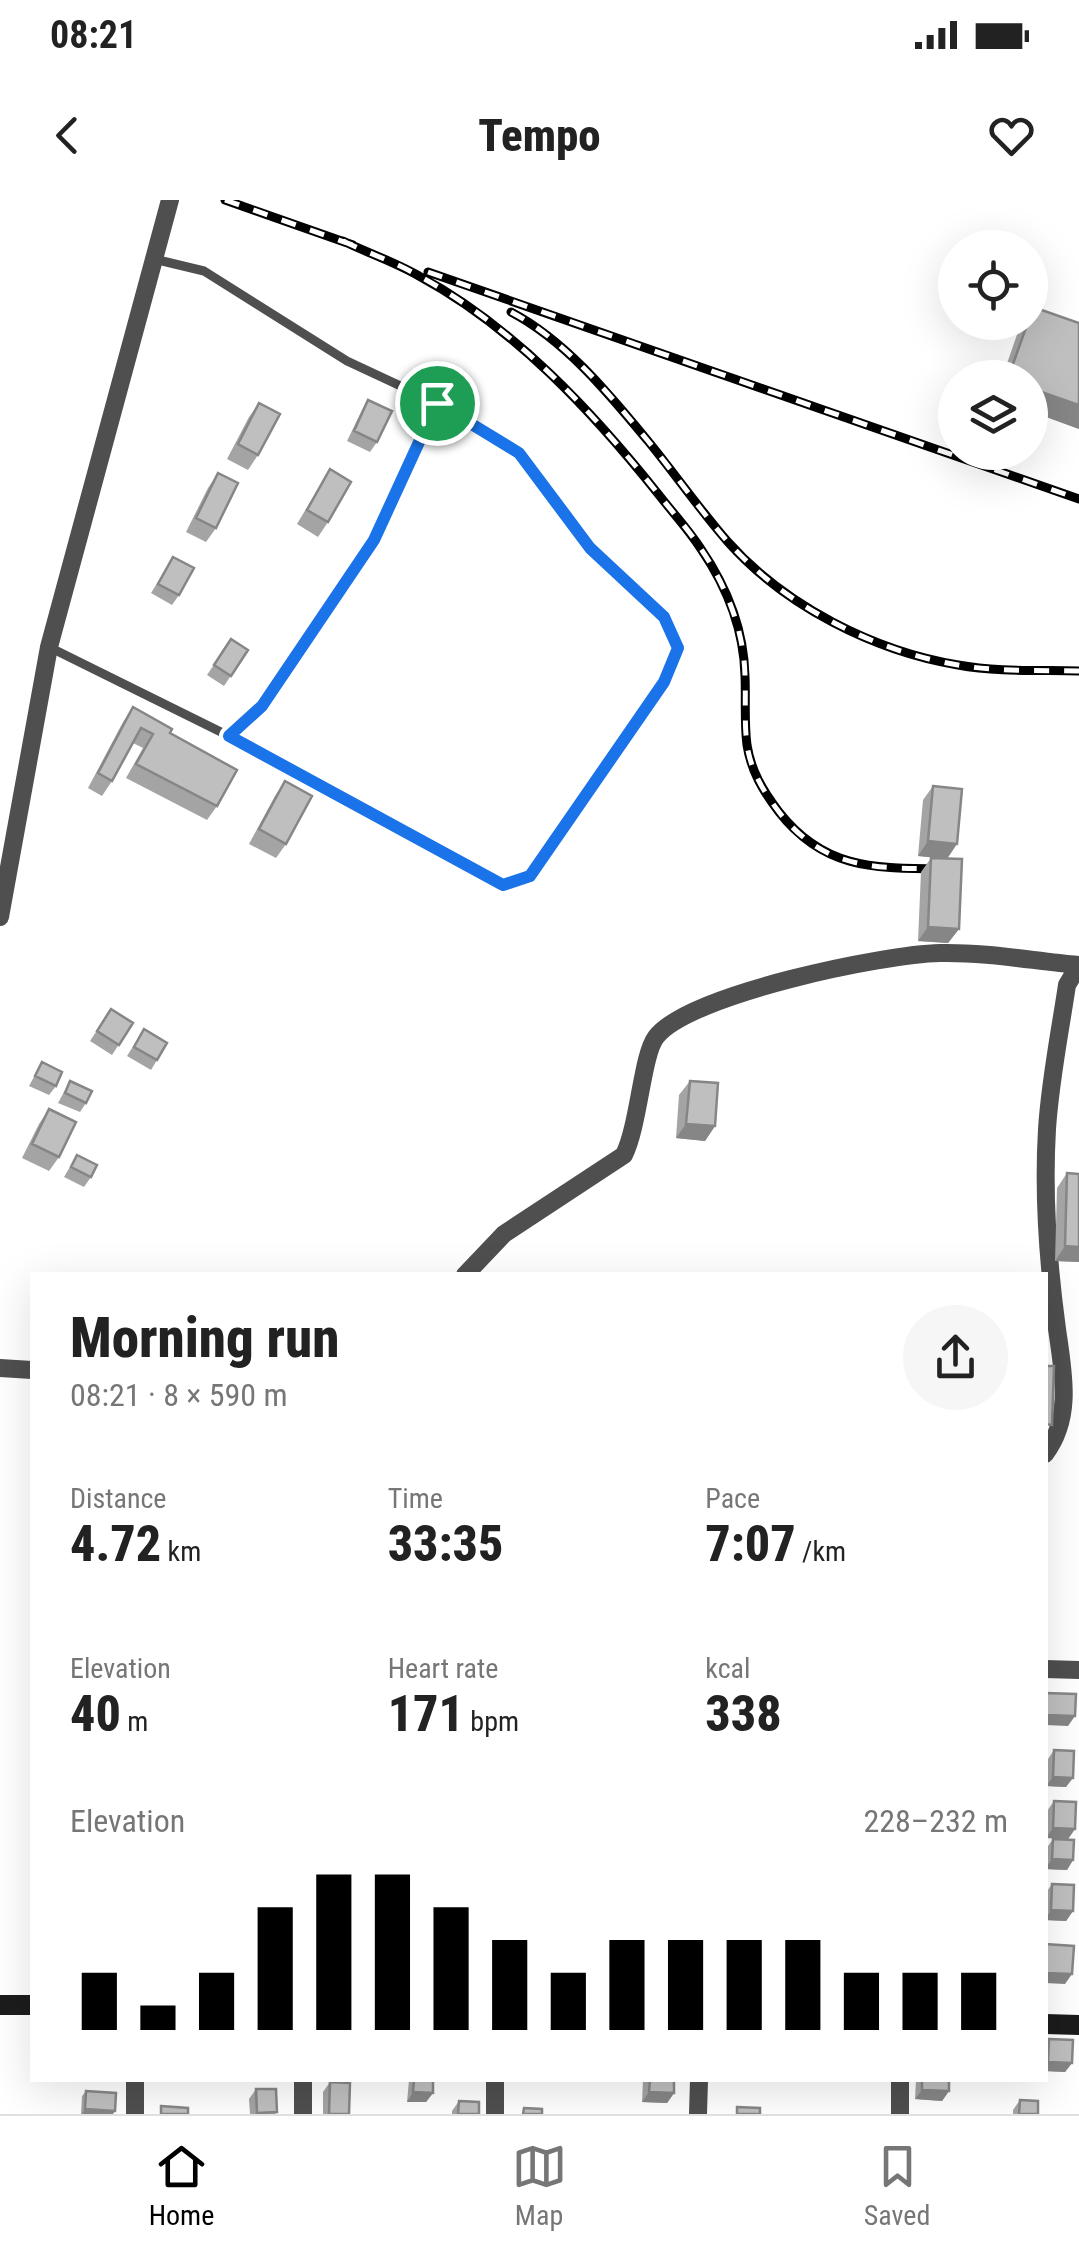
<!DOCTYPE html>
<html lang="en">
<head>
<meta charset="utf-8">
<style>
	:root { --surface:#fff; --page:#f6f6f6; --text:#222; --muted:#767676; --line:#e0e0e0; --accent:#000 }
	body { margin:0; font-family:"Roboto Condensed",sans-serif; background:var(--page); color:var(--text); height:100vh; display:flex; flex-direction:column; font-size:38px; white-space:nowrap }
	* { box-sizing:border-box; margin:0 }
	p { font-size:32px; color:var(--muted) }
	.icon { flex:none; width:55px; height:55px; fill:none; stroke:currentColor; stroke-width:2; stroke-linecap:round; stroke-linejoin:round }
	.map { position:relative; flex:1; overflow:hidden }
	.sheet { position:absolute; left:30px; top:1072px; width:1018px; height:810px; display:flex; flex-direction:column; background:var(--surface); border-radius:0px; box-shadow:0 10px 40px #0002 }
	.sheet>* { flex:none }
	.tools { position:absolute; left:938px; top:30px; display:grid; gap:20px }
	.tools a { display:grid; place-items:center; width:110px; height:110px; border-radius:50%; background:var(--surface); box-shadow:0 10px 40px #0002; font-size:50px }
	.pin { position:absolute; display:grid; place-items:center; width:85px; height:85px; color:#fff; margin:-42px; border:5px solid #fff; border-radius:50%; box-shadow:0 2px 10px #0007 }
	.round { display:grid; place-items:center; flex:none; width:105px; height:105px; border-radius:52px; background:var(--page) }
	.headline { display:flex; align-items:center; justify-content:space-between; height:170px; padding:0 40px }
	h1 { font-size:55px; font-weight:800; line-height:75px }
	.metrics { display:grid; grid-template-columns:repeat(3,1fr); gap:15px; height:170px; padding:10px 40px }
	.metrics div { display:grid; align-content:center }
	.metrics b { font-size:50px; font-weight:800 }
	.metrics small { font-size:28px; font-weight:400 }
	.metrics p { font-size:28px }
	.chart { height:280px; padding:20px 40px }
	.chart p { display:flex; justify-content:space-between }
	.chart svg { width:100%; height:180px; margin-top:10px; stroke:var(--accent); stroke-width:6 }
	.status { display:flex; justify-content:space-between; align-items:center; height:70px; padding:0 50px; background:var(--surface); direction:ltr }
	.status svg { height:28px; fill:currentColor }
	header { display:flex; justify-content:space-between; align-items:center; height:130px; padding:0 40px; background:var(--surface); font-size:45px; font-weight:800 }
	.dock { display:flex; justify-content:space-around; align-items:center; height:140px; border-top:2px solid var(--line); background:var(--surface); font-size:28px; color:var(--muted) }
	.dock a { display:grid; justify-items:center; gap:5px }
	.dock .on { color:var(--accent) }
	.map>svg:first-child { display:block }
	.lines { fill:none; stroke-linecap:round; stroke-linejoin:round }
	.lane { stroke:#4f4f4f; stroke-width:9 }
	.street { stroke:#4f4f4f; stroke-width:18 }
	.secondary { stroke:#1c1c1c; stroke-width:20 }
	.rail-casing { stroke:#000; stroke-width:9 }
	.rail { stroke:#fff; stroke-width:5; stroke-dasharray:15; stroke-linecap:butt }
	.wall { fill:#a4a4a4 }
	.shaded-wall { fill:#868686 }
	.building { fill:#bfbfbf; stroke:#868686; stroke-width:2.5 }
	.route-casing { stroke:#fff; stroke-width:20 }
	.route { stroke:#1a73e8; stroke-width:12 }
</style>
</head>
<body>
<div class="status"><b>08:21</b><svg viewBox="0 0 49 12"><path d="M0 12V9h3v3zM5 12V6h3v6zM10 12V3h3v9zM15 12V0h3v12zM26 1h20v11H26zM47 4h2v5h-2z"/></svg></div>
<header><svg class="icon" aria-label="back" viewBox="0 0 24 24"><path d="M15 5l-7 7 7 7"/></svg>Tempo<svg class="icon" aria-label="heart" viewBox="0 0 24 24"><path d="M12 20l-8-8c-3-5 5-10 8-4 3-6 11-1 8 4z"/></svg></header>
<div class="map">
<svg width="1079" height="1914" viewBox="0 0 1079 1914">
	<rect width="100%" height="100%" fill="#fff"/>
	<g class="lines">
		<path class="lane" d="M49,447l180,89 33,-30 112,-166 63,-137 -90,-42 -143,-90 -50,-12
			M229,536l274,149 27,-9 134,-194 14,-34 -14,-31 -74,-69 -71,-95 -82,-50"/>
		<path class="street" d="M0,717l49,-270 121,-447
			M465,1075l39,-41 120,-79c15,-30 18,-100 32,-118 33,-43 229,-83 284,-84 46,-1 93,8 139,12
			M0,1168l32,2
			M1045,1254c28,-37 18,-82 12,-125 -9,-66 -14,-133 -10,-200 3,-48 13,-97 20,-144l12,-20
			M1045,1469l34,1
			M135,1914v-34
			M303,1914v-34
			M495,1914v-34
			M698,1914l1,-34
			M900,1914v-34"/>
		<path class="secondary" d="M0,1805h32
			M1045,1824l34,1"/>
		<defs>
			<path id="rail" d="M225,0l128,45
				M343,41c25,12 52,21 76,35 95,51 174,136 240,219 14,18 30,35 42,54 26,38 43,82 44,127 1,23 -1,46 2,69 4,26 16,46 32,67 47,60 100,56 171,57
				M428,72l651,227
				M511,112c55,29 98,82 137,129 27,33 52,69 80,101 57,64 146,109 230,123 39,7 81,5 121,6"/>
		</defs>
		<use href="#rail" class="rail-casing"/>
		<use href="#rail" class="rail"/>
	</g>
	<path class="wall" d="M1033,107l46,122 -49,-18v-33h-28l18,-52 2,-4h8v-11z
		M368,200l9,42 -7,10 -23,-11 15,-31z
		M259,203l-1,52 -10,15 -21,-11 22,-42z
		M330,269l-2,53 -10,15 -21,-13z
		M218,273l-2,55 -10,14 -20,-10 22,-44z
		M173,357l6,38 -7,10 -21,-12z
		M231,439l17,11 -24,36 -17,-11z
		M133,507l37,26 47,73 -10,14 -81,-42 17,-30 -10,-5 -21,38 -10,15 -14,-8 35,-66z
		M285,581l1,63 -10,14 -27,-14 26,-48z
		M933,586l26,143 -11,14 -30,-2 3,-69 10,-14h12l-25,-2 5,-56z
		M111,809l22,14 -21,32 -22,-14z
		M144,829l13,31 -6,10 -24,-14z
		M42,862l14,24 -7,9 -20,-9z
		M70,881l16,22 -6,9 -22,-9z
		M690,881l25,45 -10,15 -29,-3 3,-43z
		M49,909l10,48 -10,14 -27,-13 17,-34z
		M77,955l14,22 -7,10 -20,-10z
		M1067,973l12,1v88l-24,-1 2,-73z
		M1054,1550l12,37 -20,-1 2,-27z
		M1054,1601l21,28 -7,10 -22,-1 1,-27z
		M1053,1639l20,21 -6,10 -22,-1 1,-20z
		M1052,1684l21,27 -7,10 -21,-1v-26z
		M1049,1839l23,24 -7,9 -20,-1v-27z
		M409,1880h24v13l-7,9h-19z
		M643,1880h31v13l-7,10 -25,-1z
		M916,1880h33v11l-7,10 -27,-2z
		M330,1882l19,32h-26v-22z
		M256,1889l20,25h-26l-1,-15z
		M86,1891l27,23h-32l1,-18z
		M1020,1900l18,14h-25v-4z
		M459,1901l20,13h-27v-3z"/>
	<path class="shaded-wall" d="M1030,188l49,17v24l-49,-18z
		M928,641l29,3 -10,15 -29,-3z
		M928,727l31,2 -11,14 -30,-2z
		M686,924l29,2 -10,15 -29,-3z
		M1065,1046l14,1v15l-24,-1z
		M1045,1515l30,1 -7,10 -23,-1z
		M1053,1577l20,1 -7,9 -20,-1z
		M1053,1628l22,1 -7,10 -22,-1z
		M1052,1659l21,1 -6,10 -22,-1z
		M1051,1710l22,1 -7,10 -21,-1z
		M1045,1773l27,1 -7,10 -20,-1z
		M1048,1862l24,1 -7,9 -20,-1v-5z
		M580,1880h21l-2,2 -20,-1z
		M922,1890l27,1 -7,10 -27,-2z
		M413,1892l20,1 -7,9h-19z
		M649,1892l25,1 -7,10 -25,-1z
		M85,1909l30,2 -2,3h-31z"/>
	<path class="building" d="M1033,107l46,16v82l-49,-17v-10h-22l20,-56h2v-6z
		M368,200l24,11 -15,31 -23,-11z
		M259,203l21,11 -22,41 -20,-11z
		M330,269l21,13 -23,40 -21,-12z
		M218,273l20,10 -22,45 -20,-10z
		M173,357l21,11 -15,27 -21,-11z
		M231,439l17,11 -17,26 -17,-11z
		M133,507l39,22 -2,4 67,37 -20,36 -81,-42 17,-30 -12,-6 -29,53 -14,-8z
		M285,581l27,15 -26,48 -27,-15z
		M933,586l29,3 -5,55 -29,-3z
		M931,658l31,1 -3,70 -31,-2z
		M111,809l22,14 -14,22 -22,-14z
		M144,829l23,14 -10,17 -23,-13z
		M42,862l20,10 -6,14 -21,-10z
		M70,881l22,10 -6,12 -21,-10z
		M690,881l28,2 -3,43 -29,-2z
		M49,909l27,13 -17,35 -27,-13z
		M77,955l20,10 -6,12 -20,-10z
		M1067,973l12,1v73l-14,-1z
		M1045,1166h9l-2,59 -7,-1z
		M1045,1493l31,1 -1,22 -30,-1z
		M1054,1550l20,1 -1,27 -20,-1z
		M1054,1601l22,1 -1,27 -22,-1z
		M1053,1639l21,1 -1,20 -21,-1z
		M1052,1684l22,1 -1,26 -22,-1z
		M1045,1744l29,2 -2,28 -27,-1z
		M1049,1839l24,1 -1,23 -24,-1z
		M414,1880h19v13l-20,-1z
		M650,1880h24v13l-25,-1z
		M922,1880h27v11l-27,-1z
		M330,1882l20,1 -1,31h-20z
		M256,1889h20l1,23 -20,1z
		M86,1891l30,2 -1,18 -30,-2z
		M1020,1900l18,1v13h-19z
		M459,1901l20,1v12h-21z
		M161,1906l27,2v6h-27z
		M737,1907l23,1v6h-23z
		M524,1908l18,1v5h-19z"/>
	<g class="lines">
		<defs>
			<path id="route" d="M437,203l82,50 71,95 74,69 14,31 -14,34 -134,194 -27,9 -274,-149 33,-30 112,-166z"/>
		</defs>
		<use href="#route" class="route-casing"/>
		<use href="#route" class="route"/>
	</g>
</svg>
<div class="tools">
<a><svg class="icon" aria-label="locate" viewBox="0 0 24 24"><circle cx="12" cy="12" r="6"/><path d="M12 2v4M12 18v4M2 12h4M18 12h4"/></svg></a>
<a><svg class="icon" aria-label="layers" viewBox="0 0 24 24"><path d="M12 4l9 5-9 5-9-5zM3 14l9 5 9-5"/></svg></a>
</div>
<div class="pin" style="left:437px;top:203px;background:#1e9e55"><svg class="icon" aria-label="arrive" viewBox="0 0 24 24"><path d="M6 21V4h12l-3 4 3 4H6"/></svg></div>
<section class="sheet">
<div class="headline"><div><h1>Morning run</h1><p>08:21 · 8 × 590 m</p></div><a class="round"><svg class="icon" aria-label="share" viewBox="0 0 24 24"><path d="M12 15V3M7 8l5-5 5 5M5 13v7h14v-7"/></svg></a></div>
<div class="metrics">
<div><p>Distance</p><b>4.72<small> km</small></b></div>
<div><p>Time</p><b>33:35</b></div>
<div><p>Pace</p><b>7:07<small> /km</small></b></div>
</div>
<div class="metrics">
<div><p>Elevation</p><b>40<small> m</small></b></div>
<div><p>Heart rate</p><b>171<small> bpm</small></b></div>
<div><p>kcal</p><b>338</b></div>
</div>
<div class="chart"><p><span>Elevation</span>228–232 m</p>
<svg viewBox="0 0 160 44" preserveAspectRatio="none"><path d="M5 44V30M15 44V38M25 44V30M35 44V14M45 44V6M55 44V6M65 44V14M75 44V22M85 44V30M95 44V22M105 44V22M115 44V22M125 44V22M135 44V30M145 44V30M155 44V30"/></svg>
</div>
</section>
</div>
<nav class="dock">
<a class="on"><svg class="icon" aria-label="home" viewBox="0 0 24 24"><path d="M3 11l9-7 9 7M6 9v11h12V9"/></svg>Home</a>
<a><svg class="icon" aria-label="map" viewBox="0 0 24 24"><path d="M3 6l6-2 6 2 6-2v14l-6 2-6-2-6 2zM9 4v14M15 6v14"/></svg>Map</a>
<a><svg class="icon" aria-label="saved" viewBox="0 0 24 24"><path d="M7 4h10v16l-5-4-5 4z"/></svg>Saved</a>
</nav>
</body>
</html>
